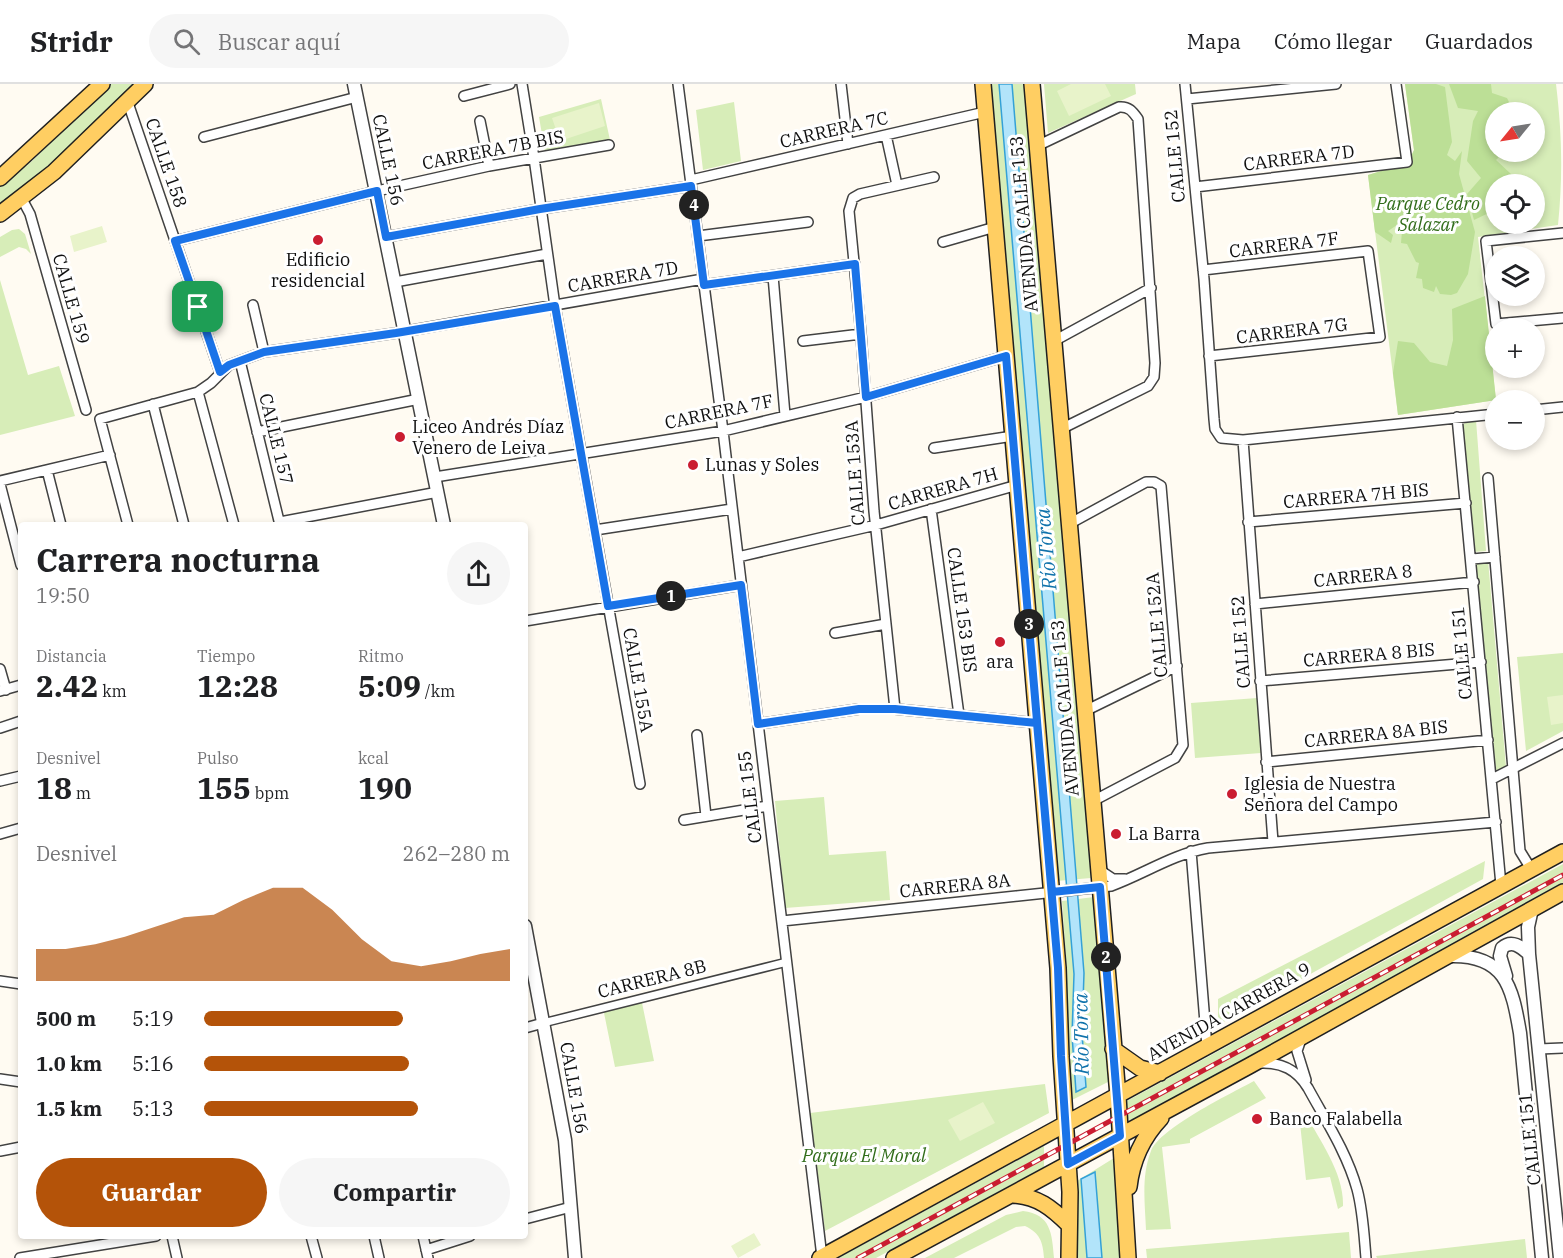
<!DOCTYPE html>
<html lang="es">
<head>
<meta charset="utf-8">
<style>
	:root { --surface:#fff; --page:#f6f6f6; --text:#202124; --muted:#757577; --line:#e0e0e0; --accent:#b45309 }
	body { margin:0; font-family:"IBM Plex Serif",serif; background:var(--page); color:var(--text); height:100vh; display:flex; flex-direction:column; font-size:22px; white-space:nowrap }
	* { box-sizing:border-box; margin:0 }
	p { font-size:20px; color:var(--muted) }
	.icon { flex:none; width:33px; height:33px; fill:none; stroke:currentColor; stroke-width:2; stroke-linecap:round; stroke-linejoin:round }
	.map { position:relative; flex:1; overflow:hidden }
	.sheet { position:absolute; left:18px; top:438px; width:510px; height:717px; display:flex; flex-direction:column; background:var(--surface); border-radius:6px; box-shadow:0 3px 9px #0003 }
	.sheet>* { flex:none }
	.needle { width:39px; rotate:240deg }
	.buttons { position:absolute; left:1485px; top:18px; display:grid; gap:12px }
	.buttons a { display:grid; place-items:center; width:60px; height:60px; border-radius:50%; background:var(--surface); box-shadow:0 3px 9px #0003; font-size:30px }
	.pin { position:absolute; display:grid; place-items:center; width:51px; height:51px; color:#fff; margin:-26px; border-radius:12px; box-shadow:0 3px 9px #0006 }
	.km { position:absolute; width:30px; height:30px; margin:-15px; border-radius:50%; background:#222; color:#fff; font-size:16px; line-height:30px; text-align:center }
	.round { display:grid; place-items:center; flex:none; width:63px; height:63px; border-radius:32px; background:var(--page) }
	.headline { display:flex; align-items:center; justify-content:space-between; height:102px; padding:0 18px }
	h1 { font-size:33px; font-weight:800; line-height:45px }
	.stats { display:grid; grid-template-columns:repeat(3,1fr); gap:9px; height:102px; padding:6px 18px }
	.stats div { display:grid; align-content:center }
	.stats b { font-size:30px; font-weight:800 }
	.stats small { font-size:16px; font-weight:400 }
	.stats p { font-size:16px }
	.chart { height:168px; padding:12px 18px }
	.chart p { display:flex; justify-content:space-between }
	.chart svg { width:100%; height:108px; margin-top:6px; fill:var(--accent); opacity:.7 }
	.primary-button { display:flex; gap:12px; margin-top:auto; padding:12px 18px }
	.primary-button a { flex:1; height:69px; border-radius:36px; background:var(--accent); color:#fff; font-size:24px; font-weight:800; line-height:69px; text-align:center }
	.primary-button a+a { background:var(--page); color:var(--text) }
	ul { padding:0 18px; list-style:none; font-size:20px }
	li { display:grid; grid-template-columns:96px 72px 1fr; align-items:center; height:45px }
	li i { height:15px; border-radius:8px; background:var(--accent) }
	header { display:flex; align-items:center; gap:36px; box-sizing:border-box; height:84px; padding:0 30px; background:var(--surface); border-bottom:2px solid var(--line) }
	header strong { font-size:28px }
	nav { display:flex; gap:33px; margin-inline-start:auto; font-size:21px }
	.search { width:420px; height:54px; background:var(--page); display:flex; align-items:center; gap:15px; box-sizing:border-box; padding:0 21px; border-radius:33px; color:var(--muted); font-size:22px }
	.map>svg:first-child { display:block }
	.green { fill:#d7edb8; fill-rule:evenodd }
	.forest { fill:#bcdf96 }
	.pitch { fill:#e8f3ca }
	.water { fill:#b2e4fa; stroke:#34a1d7; stroke-width:1.5 }
	.lines { fill:none; stroke-linecap:round; stroke-linejoin:round }
	.pedestrian-casing { stroke:#424242; stroke-width:10 }
	.minor-casing { stroke:#424242; stroke-width:12 }
	.tertiary-casing { stroke:#424242; stroke-width:15 }
	.primary-casing { stroke:#202020; stroke-width:18 }
	.pedestrian { stroke:#fff; stroke-width:7 }
	.minor { stroke:#fff; stroke-width:9 }
	.tertiary { stroke:#fff; stroke-width:12 }
	.primary { stroke:#ffce62; stroke-width:15 }
	.rail-casing { stroke:#ca1d31; stroke-width:5 }
	.rail { stroke:#fff; stroke-width:3; stroke-dasharray:9; stroke-linecap:butt }
	.route-casing { stroke:#fff; stroke-width:12 }
	.route { stroke:#1a73e8; stroke-width:8 }
	.poi-dot { fill:#ca1d31; stroke:#fff; stroke-width:2 }
	.labels { text-anchor:middle; stroke-width:6; stroke-linejoin:round; paint-order:stroke }
	.street-label { font-size:18px; fill:#0f0f0f; stroke:#fff }
	.park-label { font-size:18px; font-style:italic; fill:#316d1a; stroke:#fff }
	.poi-label { font-size:18px; fill:#0f0f0f; stroke:#fff; text-anchor:start }
	.water-label { font-size:20px; font-style:italic; fill:#0f72ab; stroke:#fff }
</style>
</head>
<body>
<header>
<strong>Stridr</strong>
<div class="search"><svg class="icon" aria-label="search" viewBox="0 0 24 24"><circle cx="10" cy="10" r="6"/><path d="M15 15l6 6"/></svg>Buscar aquí</div>
<nav><a>Mapa</a><a>Cómo llegar</a><a>Guardados</a></nav>
</header>
<div class="map">
<svg width="1563" height="1174" viewBox="0 0 1563 1174">
	<rect width="100%" height="100%" fill="#fffbf2"/>
	<path class="green" d="M111,0h23l-89,87 -45,32v-16l32,-26z
		M987,0h39l65,794 -35,3z
		M1044,0h91l1,10 -88,39z
		M1405,0h151c6,50 7,91 2,141l-80,12 18,163 -98,15 -30,-240 40,-12 6,-13zM1496,28h38v40h-38zM1496,100h38v40h-38z
		M601,15l9,41 -65,12 -6,-35z
		M734,18l7,59 -38,9 -7,-60z
		M19,145l6,5 6,20 -5,-5 -7,-2 -19,10v-20l12,-7z
		M0,196l28,95 31,-9 16,50 -75,19z
		M1476,336l10,131 -12,1 -11,-128z
		M1488,476l18,207 -10,5 -20,-209z
		M1563,569v78l-37,20 -9,-94z
		M1257,614l4,55 -66,5 -4,-55z
		M824,713l5,58 57,-4 4,49 -105,8 -10,-107z
		M1485,777l-2,18 -265,146v-26z
		M1563,780v24l-422,229 -12,3 -4,-8v-10z
		M1094,813l18,183 -40,20 -5,-38v-90l-5,-71z
		M641,914l13,63 -39,6 -12,-59z
		M1254,997l12,17 -76,41v4l-28,4 9,82 -25,1c-1,-26 -5,-54 5,-79 9,-23 79,-57 103,-70z
		M1045,1000l4,29 -224,118 -15,-118z
		M1305,1029c15,28 39,60 38,93l-5,3 -8,-32 -24,3 -6,-57z
		M1044,1062v21l-168,91h-38z
		M1114,1074l7,100h-46l2,-77z
		M1023,1127c28,3 29,23 31,47h-10c-1,-16 -4,-25 -19,-32l-9,1 -62,31h-29l81,-43z
		M1349,1148l2,26h-204l-1,-9z
		M1525,1155l2,19h-150l-1,-2z"/>
	<path class="forest" d="M1405,0h31l9,3 7,55 -5,13 8,6 7,-10 -3,23 16,58 -7,42 -11,19 -6,2 -11,-1 -4,-8 -2,6 -11,-4 -1,-9 -6,-1 3,-15 -3,-1 -9,-18 -6,-1 1,-12 6,3 1,-3 -9,-8 -12,8 5,4 -2,8 -16,-11 -7,-57 40,-12 6,-13z
		M1449,0h42l1,9 15,5 5,10 -2,4h-14v40h8l-8,8 15,14 -3,10h-12l-1,26 -21,10 -7,-26 14,-16 -14,-17 6,-40 5,-10 -20,-3z
		M1485,212l11,104 -98,15 -5,-42 5,-32 16,2 16,19 17,4 6,-26 -1,-31z"/>
	<path class="pitch" d="M1071,0h34l6,12 -42,20 -12,-25z
		M599,19l6,23 -45,15 -8,-23z
		M102,142l5,16 -33,10 -4,-16z
		M1563,611v28l-12,2 -4,-28z
		M983,1018l12,21 -35,18 -12,-21z
		M754,1149l7,12 -23,13 -7,-12z"/>
	<path class="water" d="M999,0h13l72,889 -2,60 4,54 -10,5 -4,-57 2,-61z
		M1095,1088l7,86h-15l-6,-79z"/>
	<g class="lines">
		<defs>
			<path id="pedestrian" d="M543,939l244,-61"/>
			<path id="minor" d="M522,0l12,74 21,148 85,478
				M678,0l45,347 99,826
				M841,0l7,60
				M1185,0l19,195 10,140 1,10 6,9 22,2 253,-26
				M464,12l46,-12
				M1187,15l149,-15
				M127,16l93,272
				M480,37l9,45
				M886,51l11,50
				M204,53l153,-40
				M1037,62l82,-39c10,-1 14,5 19,12l17,244 -1,14 -6,9 -8,4 -79,39
				M691,96l294,-68
				M1195,103l212,-25 -11,-78
				M22,115l8,15 56,196
				M1563,149l-77,8 10,83 67,-6
				M698,152l110,-14
				M386,153l154,-28 151,-23
				M175,157l202,-50 112,-25 120,-21
				M943,158l52,-15
				M1203,186l165,-19 12,86 -171,19
				M773,192l12,139
				M395,198l152,-28
				M704,201l151,-21
				M253,221l11,47
				M803,257l58,-7
				M1054,257l97,-53
				M240,277l40,164
				M198,308l36,133
				M153,320l31,121
				M1534,326l29,-3
				M1457,333l44,468
				M257,348l162,-33
				M1243,356l30,402
				M934,364l79,-12
				M47,386l14,55
				M435,393l288,-46 143,-34 140,-41
				M1488,394l32,373 8,13 7,3
				M0,397l110,-26
				M0,400l21,81
				M931,425l28,206
				M280,438l158,-30
				M1248,438l218,-19
				M1069,440l77,-42h8l7,4 22,259 -8,13 -82,43
				M128,441l-28,-106 98,-27 13,-9 18,-18 35,-13 132,-19 307,-54
				M595,446l137,-21
				M738,473l138,-32 141,-40
				M1472,475l23,-2
				M1255,520l219,-22
				M525,537l216,-36
				M835,549l51,-9
				M0,585l6,21
				M1260,597l221,-19
				M0,607l21,-6
				M895,625l-21,-198 -13,-177 -12,-123 4,-13 7,-4 74,-17
				M1085,627l92,-45
				M758,640l101,-15h36l142,14
				M0,644l21,-7
				M697,651l9,81
				M1266,678l222,-22
				M1492,695l71,-36
				M0,697l21,-5
				M684,736l84,-14
				M0,750l21,-6
				M1191,767l16,196
				M1098,785l15,10h12
				M782,837l329,-35c33,-12 62,-32 97,-38l288,-26
				M0,897l21,3
				M525,944l18,-5
				M1301,955l-4,12 9,29
				M1539,965l24,-1
				M1260,979c22,-1 37,7 48,25 18,33 39,65 49,101 6,22 7,46 9,69
				M0,995l21,3
				M0,1067l21,-4
				M525,1135l46,-12
				M172,1152l5,22
				M311,1152l6,22
				M374,1152l5,22
				M423,1152l5,22
				M426,1166l44,-14
				M20,1174l136,-22"/>
			<path id="tertiary" d="M354,0l90,441
				M1532,825l-4,18 1,27 31,304
				M525,842l40,214 10,118
				M1449,872c56,-2 63,30 71,77l22,225
				M1506,892l-6,-20 2,-8c10,-9 19,-1 27,6"/>
			<path id="primary" d="M983,0l75,884 3,88 9,136 -1,66
				M1032,0l86,1012 10,162
				M0,94l102,-94
				M0,130l54,-42 91,-88
				M1113,965l27,19 20,5
				M1129,1103c3,-27 13,-49 32,-69
				M1013,1111c24,1 39,13 56,30
				M820,1174l743,-406
				M894,1174l355,-192 314,-174"/>
		</defs>
		<use href="#pedestrian" class="pedestrian-casing"/>
		<use href="#minor" class="minor-casing"/>
		<use href="#tertiary" class="tertiary-casing"/>
		<use href="#primary" class="primary-casing"/>
		<use href="#pedestrian" class="pedestrian"/>
		<use href="#minor" class="minor"/>
		<use href="#tertiary" class="tertiary"/>
		<use href="#primary" class="primary"/>
		<defs>
			<path id="rail" d="M858,1174l705,-383"/>
		</defs>
		<use href="#rail" class="rail-casing"/>
		<use href="#rail" class="rail"/>
	</g>
	<g class="lines">
		<defs>
			<path id="route" d="M198,223l22,65 9,-7 35,-13 132,-19 159,-27 53,300 133,-21 17,139 101,-15h36l142,14 15,169 48,-5 20,249 -52,28 -7,-108 -3,-88 -52,-612 -140,41 -11,-133 -151,21 -13,-99 -151,23 -154,28 -9,-46 -202,50 23,66"/>
		</defs>
		<use href="#route" class="route-casing"/>
		<use href="#route" class="route"/>
	</g>
	<g class="poi-dot">
		<circle cx="318" cy="156" r="6"/>
		<circle cx="400" cy="353" r="6"/>
		<circle cx="693" cy="381" r="6"/>
		<circle cx="1000" cy="558" r="6"/>
		<circle cx="1232" cy="710" r="6"/>
		<circle cx="1116" cy="750" r="6"/>
		<circle cx="1257" cy="1035" r="6"/>
	</g>
	<g class="labels">
		<g class="street-label">
			<text transform="translate(834 46) rotate(-13)" y="6">CARRERA 7C</text>
			<text transform="translate(493 66) rotate(-11)" y="6">CARRERA 7B BIS</text>
			<text transform="translate(1175 72) rotate(-95)" y="6">CALLE 152</text>
			<text transform="translate(1299 74) rotate(-7)" y="6">CARRERA 7D</text>
			<text transform="translate(388 76) rotate(78)" y="6">CALLE 156</text>
			<text transform="translate(166 79) rotate(71)" y="6">CALLE 158</text>
			<text transform="translate(1024 140) rotate(-95)" y="6">AVENIDA CALLE 153</text>
			<text transform="translate(1284 161) rotate(-7)" y="6">CARRERA 7F</text>
			<text transform="translate(623 193) rotate(-10)" y="6">CARRERA 7D</text>
			<text transform="translate(71 215) rotate(74)" y="6">CALLE 159</text>
			<text transform="translate(1292 247) rotate(-7)" y="6">CARRERA 7G</text>
			<text transform="translate(719 328) rotate(-12)" y="6">CARRERA 7F</text>
			<text transform="translate(276 355) rotate(76)" y="6">CALLE 157</text>
			<text transform="translate(855 389) rotate(-94)" y="6">CALLE 153A</text>
			<text transform="translate(943 405) rotate(-16)" y="6">CARRERA 7H</text>
			<text transform="translate(1356 412) rotate(-5)" y="6">CARRERA 7H BIS</text>
			<text transform="translate(1363 492) rotate(-6)" y="6">CARRERA 8</text>
			<text transform="translate(962 526) rotate(82)" y="6">CALLE 153 BIS</text>
			<text transform="translate(1157 541) rotate(-95)" y="6">CALLE 152A</text>
			<text transform="translate(1241 558) rotate(-94)" y="6">CALLE 152</text>
			<text transform="translate(1462 569) rotate(-95)" y="6">CALLE 151</text>
			<text transform="translate(1369 571) rotate(-5)" y="6">CARRERA 8 BIS</text>
			<text transform="translate(638 596) rotate(80)" y="6">CALLE 155A</text>
			<text transform="translate(1065 624) rotate(-95)" y="6">AVENIDA CALLE 153</text>
			<text transform="translate(1376 650) rotate(-6)" y="6">CARRERA 8A BIS</text>
			<text transform="translate(750 713) rotate(-97)" y="6">CALLE 155</text>
			<text transform="translate(955 802) rotate(-6)" y="6">CARRERA 8A</text>
			<text transform="translate(652 895) rotate(-14)" y="6">CARRERA 8B</text>
			<text transform="translate(1229 928) rotate(-29)" y="6">AVENIDA CARRERA 9</text>
			<text transform="translate(574 1004) rotate(80)" y="6">CALLE 156</text>
			<text transform="translate(1530 1055) rotate(-96)" y="6">CALLE 151</text>
		</g>
		<g class="park-label">
			<text x="1428" y="126">Parque Cedro<tspan x="1428" dy="21">Salazar</tspan></text>
			<text x="864" y="1078">Parque El Moral</text>
		</g>
		<g class="poi-label">
			<text x="318" y="182" text-anchor="middle">Edificio<tspan x="318" dy="21">residencial</tspan></text>
			<text x="412" y="349">Liceo Andrés Díaz<tspan x="412" dy="21">Venero de Leiva</tspan></text>
			<text x="705" y="387">Lunas y Soles</text>
			<text x="1000" y="584" text-anchor="middle">ara</text>
			<text x="1244" y="706">Iglesia de Nuestra<tspan x="1244" dy="21">Señora del Campo</tspan></text>
			<text x="1128" y="756">La Barra</text>
			<text x="1269" y="1041">Banco Falabella</text>
		</g>
		<g class="water-label">
			<text transform="translate(1046 465) rotate(-95)" y="7">Río Torca</text>
			<text transform="translate(1081 950) rotate(-91)" y="7">Río Torca</text>
		</g>
	</g>
</svg>
<div class="buttons">
<a><svg class="needle" viewBox="-14 -14 28 28"><path d="M0-13l5 13h-10z" fill="#e53935"/><path d="M0 13l5-13h-10z" fill="#757577"/></svg></a>
<a><svg class="icon" aria-label="locate" viewBox="0 0 24 24"><circle cx="12" cy="12" r="6"/><path d="M12 2v4M12 18v4M2 12h4M18 12h4"/></svg></a>
<a><svg class="icon" aria-label="layers" viewBox="0 0 24 24"><path d="M12 4l9 5-9 5-9-5zM3 14l9 5 9-5"/></svg></a>
<a>+</a>
<a>−</a>
</div>
<div class="pin" style="left:198px;top:223px;background:#1e9e55"><svg class="icon" aria-label="arrive" viewBox="0 0 24 24"><path d="M6 21V4h12l-3 4 3 4H6"/></svg></div>
<b class="km" style="left:671px;top:512px">1</b>
<b class="km" style="left:1106px;top:873px">2</b>
<b class="km" style="left:1029px;top:540px">3</b>
<b class="km" style="left:694px;top:121px">4</b>
<section class="sheet">
<div class="headline"><div><h1>Carrera nocturna</h1><p>19:50</p></div><a class="round"><svg class="icon" aria-label="share" viewBox="0 0 24 24"><path d="M12 15V3M7 8l5-5 5 5M5 13v7h14v-7"/></svg></a></div>
<div class="stats">
<div><p>Distancia</p><b>2.42<small> km</small></b></div>
<div><p>Tiempo</p><b>12:28</b></div>
<div><p>Ritmo</p><b>5:09<small> /km</small></b></div>
</div>
<div class="stats">
<div><p>Desnivel</p><b>18<small> m</small></b></div>
<div><p>Pulso</p><b>155<small> bpm</small></b></div>
<div><p>kcal</p><b>190</b></div>
</div>
<div class="chart"><p><span>Desnivel</span>262–280 m</p>
<svg viewBox="0 0 160 44" preserveAspectRatio="none"><path d="M0 44V31L10 31L20 29L30 26L40 22L50 18L60 17L70 11L80 6L90 6L100 15L110 27L120 36L130 38L140 36L150 33L160 31V44z"/></svg>
</div>
<ul>
<li><b>500 m</b>5:19<i style="width:65%"></i></li>
<li><b>1.0 km</b>5:16<i style="width:67%"></i></li>
<li><b>1.5 km</b>5:13<i style="width:70%"></i></li>
</ul>
<div class="primary-button"><a>Guardar</a><a>Compartir</a></div>
</section>
</div>
</body>
</html>
